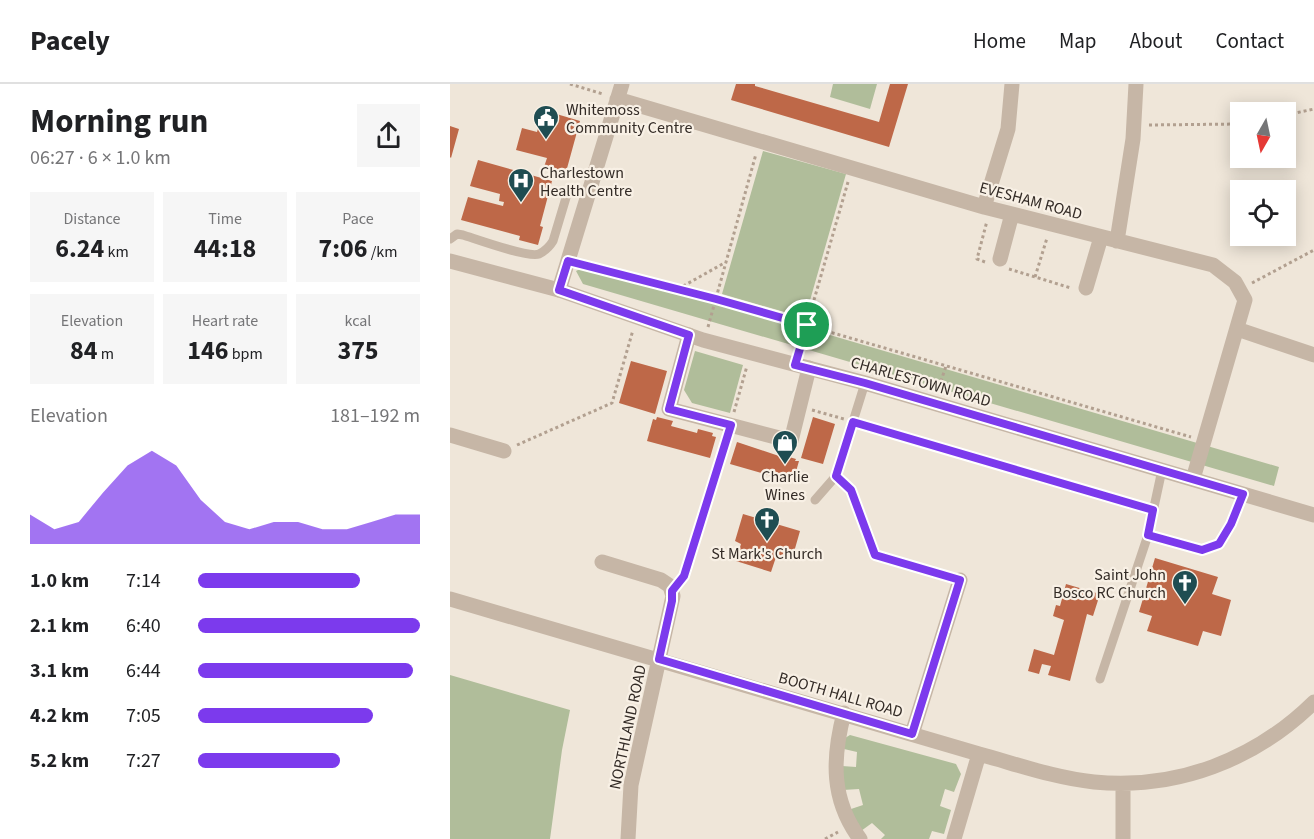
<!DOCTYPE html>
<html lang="en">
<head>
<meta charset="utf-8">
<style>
	:root { --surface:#fff; --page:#f6f6f6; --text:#202124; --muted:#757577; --line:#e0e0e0; --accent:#7c3aed }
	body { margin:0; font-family:"Source Sans 3",sans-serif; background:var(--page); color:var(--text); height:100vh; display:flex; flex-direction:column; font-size:22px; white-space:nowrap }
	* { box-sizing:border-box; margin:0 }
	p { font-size:20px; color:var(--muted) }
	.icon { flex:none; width:33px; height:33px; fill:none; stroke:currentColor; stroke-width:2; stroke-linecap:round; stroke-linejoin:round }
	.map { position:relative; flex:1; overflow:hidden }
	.sheet { display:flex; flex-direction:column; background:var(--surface); width:450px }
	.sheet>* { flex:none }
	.needle { width:39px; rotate:189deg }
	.buttons { position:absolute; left:780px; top:18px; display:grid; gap:12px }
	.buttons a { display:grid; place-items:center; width:66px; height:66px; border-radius:0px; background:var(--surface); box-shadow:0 3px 15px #0003; font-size:30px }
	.pin { position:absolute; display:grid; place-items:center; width:51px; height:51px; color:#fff; margin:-26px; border:3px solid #fff; border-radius:50%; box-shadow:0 2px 6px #0007 }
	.round { display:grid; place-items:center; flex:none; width:63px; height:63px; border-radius:0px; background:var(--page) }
	.headline { display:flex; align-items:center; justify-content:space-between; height:102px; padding:0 30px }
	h1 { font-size:33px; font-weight:700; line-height:45px }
	.metrics { display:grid; grid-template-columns:repeat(3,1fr); gap:9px; height:102px; padding:6px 30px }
	.metrics div { display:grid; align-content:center; border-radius:0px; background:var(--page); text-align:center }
	.metrics b { font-size:26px; font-weight:700 }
	.metrics small { font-size:16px; font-weight:400 }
	.metrics p { font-size:16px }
	.chart { height:168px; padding:12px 30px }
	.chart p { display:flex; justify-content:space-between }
	.chart svg { width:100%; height:108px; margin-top:6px; fill:var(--accent); opacity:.7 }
	ul { padding:0 30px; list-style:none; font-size:20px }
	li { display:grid; grid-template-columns:96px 72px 1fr; align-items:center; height:45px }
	li i { height:15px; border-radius:8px; background:var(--accent) }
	header { display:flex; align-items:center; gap:36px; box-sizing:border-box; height:84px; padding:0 30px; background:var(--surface); border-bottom:2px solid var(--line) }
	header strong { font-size:28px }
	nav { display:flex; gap:33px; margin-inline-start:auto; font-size:21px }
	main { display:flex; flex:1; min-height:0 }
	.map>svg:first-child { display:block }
	.green { fill:#b0bd9a }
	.building { fill:#be6848 }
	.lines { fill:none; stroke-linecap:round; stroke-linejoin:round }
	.path { stroke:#b2a090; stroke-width:3; stroke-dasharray:3 3; stroke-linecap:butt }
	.service { stroke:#c6b6a6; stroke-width:9 }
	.minor { stroke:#c6b6a6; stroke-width:15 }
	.tertiary { stroke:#c6b6a6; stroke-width:15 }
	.route-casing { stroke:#fff; stroke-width:12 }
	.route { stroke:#7c3aed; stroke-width:8 }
	.labels { text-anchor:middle; stroke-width:4.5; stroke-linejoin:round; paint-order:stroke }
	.poi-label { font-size:16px; fill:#332b26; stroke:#f8f0e5; text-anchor:start }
	.street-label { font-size:16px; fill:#332b26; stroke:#f8f0e5 }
</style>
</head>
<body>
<header>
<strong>Pacely</strong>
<nav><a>Home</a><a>Map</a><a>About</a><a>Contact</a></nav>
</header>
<main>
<section class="sheet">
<div class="headline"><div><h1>Morning run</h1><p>06:27 · 6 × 1.0 km</p></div><a class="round"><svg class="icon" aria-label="share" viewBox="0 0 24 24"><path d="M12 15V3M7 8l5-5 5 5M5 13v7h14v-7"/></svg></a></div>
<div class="metrics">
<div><p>Distance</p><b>6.24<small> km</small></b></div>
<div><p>Time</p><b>44:18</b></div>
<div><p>Pace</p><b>7:06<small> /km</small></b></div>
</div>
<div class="metrics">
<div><p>Elevation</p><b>84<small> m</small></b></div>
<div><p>Heart rate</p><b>146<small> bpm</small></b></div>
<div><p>kcal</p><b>375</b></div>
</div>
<div class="chart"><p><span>Elevation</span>181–192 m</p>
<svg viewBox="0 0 160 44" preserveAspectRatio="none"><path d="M0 44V32L10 38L20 35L30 23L40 12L50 6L60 12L70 26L80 35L90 38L100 35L110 35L120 38L130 38L140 35L150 32L160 32V44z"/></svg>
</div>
<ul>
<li><b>1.0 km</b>7:14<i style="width:73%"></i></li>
<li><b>2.1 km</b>6:40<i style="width:100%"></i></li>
<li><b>3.1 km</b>6:44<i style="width:97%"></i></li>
<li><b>4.2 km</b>7:05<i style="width:79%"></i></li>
<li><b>5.2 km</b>7:27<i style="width:64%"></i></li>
</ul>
</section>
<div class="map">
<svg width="864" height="755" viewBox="0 0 864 755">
	<rect width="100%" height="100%" fill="#efe6d9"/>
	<path class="green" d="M383,0h44l-7,25 -40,-12z
		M313,67l83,23 -41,144 -83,-24z
		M134,183l222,61 473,139 -5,19 -691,-202 -7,-13z
		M245,267l48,14 -13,48 -38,-10 -8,-13z
		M0,591l120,35 -8,40 -12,89h-100z
		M400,651l106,29 5,10 -7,18 -9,-3 -5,17 11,4 -7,24 -12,-3 -3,8h-48l4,-4 -13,-12 -11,8 -13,-21 15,-5 -4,-16 -16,1 -1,-24 14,1 1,-15 -13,-3 1,-11z"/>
	<path class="building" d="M286,0h19v2l124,36 11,-38h18l-19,63 -158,-47z
		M93,26l37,11 -14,51 -22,-5 3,-9 -31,-8 6,-22 15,4z
		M0,42l9,3 -8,29 -1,-1z
		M28,76l74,21 -12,45 3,1 -5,18 -19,-5 1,-4 -59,-16 7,-23 35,9 1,-4 -5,-1 1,-7 -30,-8z
		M181,277l36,10 -12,43 -36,-11z
		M207,333l16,4 -2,5 26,7 1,-4 15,4 -1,3 4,1 -6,21 -63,-17 6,-22 3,1z
		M363,333l22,7 -12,40 -22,-6z
		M287,358l42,14v-2l17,5 -1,2h4l-6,21 -63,-18z
		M293,430l57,17 -8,28 -15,-5 -6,18 -35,-11 5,-17 -6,-3z
		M705,474l63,19 -6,17 19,6 -10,36 -18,-5 -5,15 -51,-15 5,-15 -13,-4z
		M616,500l34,10 -7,22 -6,-2 -17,67 -22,-6 3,-9 -9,-2 -3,10 -11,-3 6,-22 20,6 10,-35 -11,-4 3,-11 4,1z"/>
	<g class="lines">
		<path class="path" d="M120,0l33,10
			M836,31l28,-6
			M699,41l91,-1
			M535,178l-8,-3 10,-38
			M133,180l133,35 475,138
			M559,185l62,19
			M585,193l12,-39
			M802,199l62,-33
			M228,205l48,-27
			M258,243l48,-173
			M349,268l49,-170
			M489,303l7,-21
			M362,326l32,9
			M284,328l13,-46
			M414,341l279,82
			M67,361l95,-42 21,-73
			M394,399l7,7 24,65 70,21
			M233,494l22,-71
			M375,755l13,-7"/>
		<path class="service" d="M0,155l7,-5 6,1c13,4 65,23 76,19 6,-3 11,-8 14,-13l15,-50 20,3
			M258,413l23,-72
			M365,416l21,-24 29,-93
			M698,451l54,15 17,-5 12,-21 12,-30
			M650,595l48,-144 14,-65"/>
		<path class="minor" d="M167,15l367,108 229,58 22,17 10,18 -52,179
			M534,123l24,-78 4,-45
			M667,157l16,-102 3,-55
			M550,175l12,-45
			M636,204l15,-51
			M109,206l63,-206
			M787,245l77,26
			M239,251l-20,74 122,32 18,-73
			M0,351l54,16
			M152,478l59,18 9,6 3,10 -42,189 -3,54
			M0,515l529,155c37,10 76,24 115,28 83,8 161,-22 220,-80
			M394,629c-12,46 -13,87 16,126
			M462,650l48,-154
			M504,755l25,-85
			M673,755v-55"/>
		<path class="tertiary" d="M0,177l109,29 144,50 162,43 449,132"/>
	</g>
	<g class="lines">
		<defs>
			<path id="route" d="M118,177l148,38 91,26 -12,40 70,18 378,111 -12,30 -12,20 -17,6 -54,-15 5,-25 -300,-88 -17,54 15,14 24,65 85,25 -48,154 -253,-75 13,-58v-10l12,-15 47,-151 -62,-16 20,-74 -130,-45z"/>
		</defs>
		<use href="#route" class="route-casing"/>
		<use href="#route" class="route"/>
	</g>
	<defs>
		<symbol id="civic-pin" viewBox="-11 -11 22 30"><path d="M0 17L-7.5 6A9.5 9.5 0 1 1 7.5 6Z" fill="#1f4d52" stroke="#f8f0e5"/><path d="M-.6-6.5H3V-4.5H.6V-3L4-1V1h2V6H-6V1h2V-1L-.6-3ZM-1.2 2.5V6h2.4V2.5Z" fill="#fff"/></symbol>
		<symbol id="hospital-pin" viewBox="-11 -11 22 30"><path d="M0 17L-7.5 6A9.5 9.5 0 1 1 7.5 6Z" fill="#1f4d52" stroke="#f8f0e5"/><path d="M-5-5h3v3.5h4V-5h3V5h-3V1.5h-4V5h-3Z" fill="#fff"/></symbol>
		<symbol id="shop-pin" viewBox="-11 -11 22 30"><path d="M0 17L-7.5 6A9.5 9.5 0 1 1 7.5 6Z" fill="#1f4d52" stroke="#f8f0e5"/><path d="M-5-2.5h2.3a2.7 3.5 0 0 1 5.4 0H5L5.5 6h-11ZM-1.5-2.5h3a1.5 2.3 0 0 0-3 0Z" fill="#fff"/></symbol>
		<symbol id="church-pin" viewBox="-11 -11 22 30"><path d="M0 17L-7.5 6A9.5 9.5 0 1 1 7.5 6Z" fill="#1f4d52" stroke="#f8f0e5"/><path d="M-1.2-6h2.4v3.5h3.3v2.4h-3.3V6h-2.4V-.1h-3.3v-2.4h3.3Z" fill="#fff"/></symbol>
	</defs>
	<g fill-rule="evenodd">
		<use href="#civic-pin" x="81" y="19" width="30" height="40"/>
		<use href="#hospital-pin" x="56" y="82" width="30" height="40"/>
		<use href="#shop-pin" x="320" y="344" width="30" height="40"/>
		<use href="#church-pin" x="302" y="421" width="30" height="40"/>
		<use href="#church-pin" x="720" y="484" width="30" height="40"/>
	</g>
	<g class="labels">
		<g class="poi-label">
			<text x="116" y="31">Whitemoss<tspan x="116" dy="18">Community Centre</tspan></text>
			<text x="90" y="94">Charlestown<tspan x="90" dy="18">Health Centre</tspan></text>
			<text x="335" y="398" text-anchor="middle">Charlie<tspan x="335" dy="18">Wines</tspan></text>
			<text x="317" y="475" text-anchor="middle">St Mark's Church</text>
			<text x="716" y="496" text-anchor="end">Saint John<tspan x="716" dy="18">Bosco RC Church</tspan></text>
		</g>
		<g class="street-label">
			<text transform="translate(581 116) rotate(15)" y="6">EVESHAM ROAD</text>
			<text transform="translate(471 297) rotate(16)" y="6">CHARLESTOWN ROAD</text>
			<text transform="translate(391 610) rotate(16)" y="6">BOOTH HALL ROAD</text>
			<text transform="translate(177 643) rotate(-78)" y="6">NORTHLAND ROAD</text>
		</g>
	</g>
</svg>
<div class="buttons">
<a><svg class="needle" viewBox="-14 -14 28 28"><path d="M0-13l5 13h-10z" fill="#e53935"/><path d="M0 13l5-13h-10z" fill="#757577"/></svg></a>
<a><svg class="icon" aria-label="locate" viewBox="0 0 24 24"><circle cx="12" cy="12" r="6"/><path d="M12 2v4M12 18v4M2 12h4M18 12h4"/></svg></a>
</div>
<div class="pin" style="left:357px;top:241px;background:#1e9e55"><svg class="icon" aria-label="arrive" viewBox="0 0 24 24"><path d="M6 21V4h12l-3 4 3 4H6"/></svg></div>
</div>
</main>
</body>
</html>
